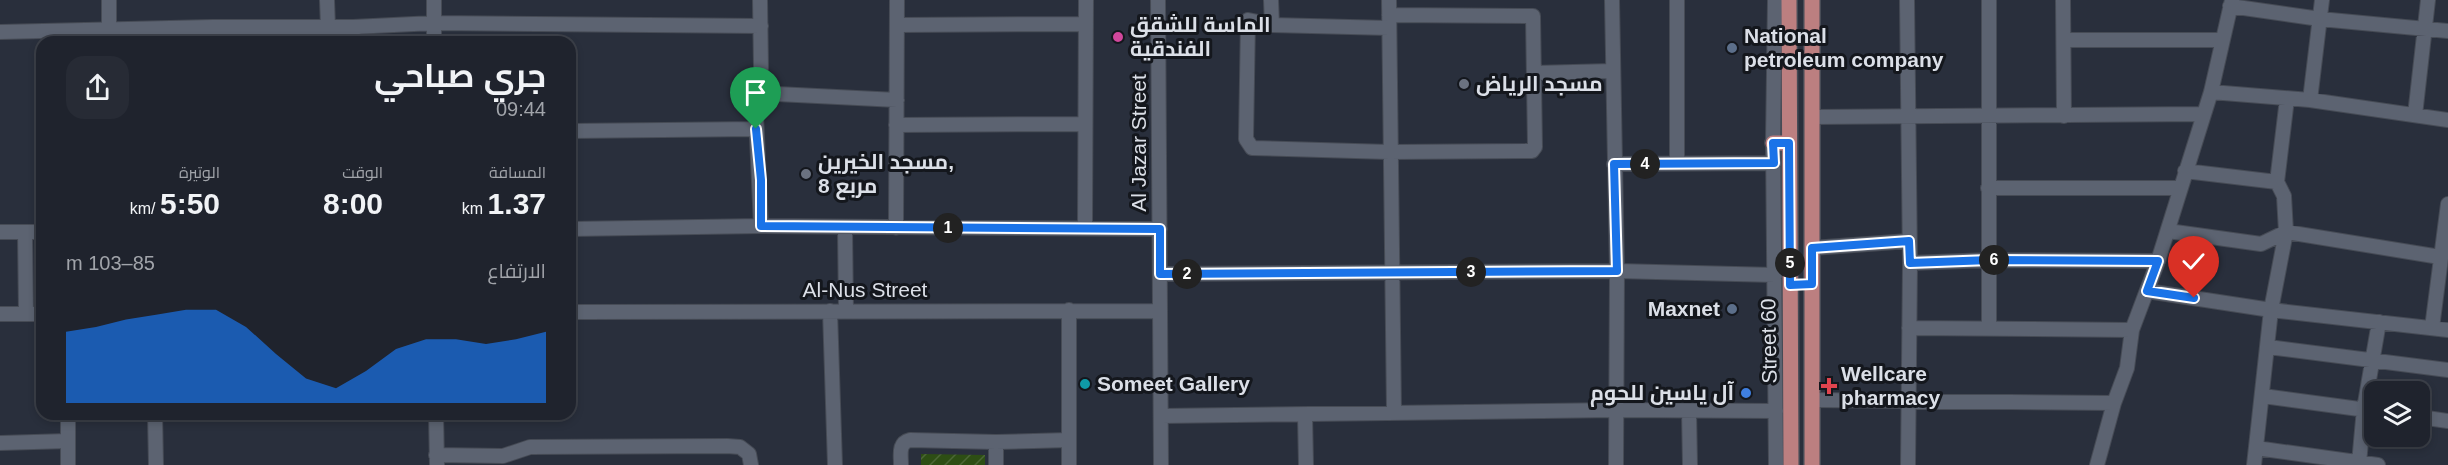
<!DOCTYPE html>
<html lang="ar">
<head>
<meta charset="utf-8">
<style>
	:root { --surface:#1f232d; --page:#272b35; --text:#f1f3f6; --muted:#a1a4aa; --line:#3c4049; --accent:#1a73e8 }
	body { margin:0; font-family:Helvetica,Cairo,sans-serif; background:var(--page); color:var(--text); direction:rtl; height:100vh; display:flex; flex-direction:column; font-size:22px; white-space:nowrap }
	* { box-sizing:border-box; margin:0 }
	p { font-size:20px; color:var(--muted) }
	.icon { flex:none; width:33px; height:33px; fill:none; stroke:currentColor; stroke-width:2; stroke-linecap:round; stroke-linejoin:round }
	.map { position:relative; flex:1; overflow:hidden; direction:ltr }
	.drawer { position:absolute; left:36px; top:36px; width:540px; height:384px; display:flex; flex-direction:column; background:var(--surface); border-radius:18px; box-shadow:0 3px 9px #0003,0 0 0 2px var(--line); direction:rtl }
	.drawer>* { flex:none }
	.fabs { position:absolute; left:2364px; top:381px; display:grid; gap:12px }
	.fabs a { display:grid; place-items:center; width:66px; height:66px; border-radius:12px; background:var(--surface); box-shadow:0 3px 9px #0003,0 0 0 2px var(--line); font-size:30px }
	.pin { position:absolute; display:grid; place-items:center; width:51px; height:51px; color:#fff; margin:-62px -26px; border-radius:50% 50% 50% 0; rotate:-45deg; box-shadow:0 0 6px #0007 }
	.pin .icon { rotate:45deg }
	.km { position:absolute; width:30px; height:30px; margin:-15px; border-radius:50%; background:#222; color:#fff; font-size:16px; line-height:30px; text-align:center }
	.round { display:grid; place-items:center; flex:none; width:63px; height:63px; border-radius:18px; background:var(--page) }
	.overview { display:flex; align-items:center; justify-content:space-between; height:102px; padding:0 30px }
	h1 { font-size:33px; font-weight:700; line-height:45px }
	.stats { display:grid; grid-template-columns:repeat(3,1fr); gap:9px; height:102px; padding:6px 30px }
	.stats div { display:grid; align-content:center }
	.stats b { font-size:30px; font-weight:700 }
	.stats small { font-size:16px; font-weight:400 }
	.stats p { font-size:16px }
	.chart { height:168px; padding:12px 30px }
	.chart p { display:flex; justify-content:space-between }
	.chart svg { width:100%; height:108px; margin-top:6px; fill:var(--accent); opacity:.7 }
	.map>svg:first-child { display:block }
	.garden { fill:url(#garden-furrows) }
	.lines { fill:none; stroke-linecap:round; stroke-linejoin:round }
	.minor-casing { stroke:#464b55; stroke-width:16 }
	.major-casing { stroke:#464b55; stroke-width:18 }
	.minor { stroke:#5c6371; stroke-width:14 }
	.major { stroke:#bc7f80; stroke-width:15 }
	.route-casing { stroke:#fff; stroke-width:12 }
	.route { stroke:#1a73e8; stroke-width:8 }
	.hotel-dot { fill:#d1479c; stroke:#14171d; stroke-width:2 }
	.service-dot { fill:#5c6f8a; stroke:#14171d; stroke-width:2 }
	.worship-dot { fill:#6b7280; stroke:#14171d; stroke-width:2 }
	.culture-dot { fill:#0f9aa8; stroke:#14171d; stroke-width:2 }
	.health-dot { fill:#e0444e; stroke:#14171d; stroke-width:2 }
	.shop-dot { fill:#3f7fe0; stroke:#14171d; stroke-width:2 }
	.labels { text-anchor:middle; stroke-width:6; stroke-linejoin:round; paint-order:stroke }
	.poi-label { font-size:21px; font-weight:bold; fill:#dbdfe7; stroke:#14171d; text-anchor:start }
	.street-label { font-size:21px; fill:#dbdfe7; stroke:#14171d }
</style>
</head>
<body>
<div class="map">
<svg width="2448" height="465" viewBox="0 0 2448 465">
	<defs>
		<pattern id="garden-furrows" width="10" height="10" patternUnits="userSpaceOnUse" patternTransform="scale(1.5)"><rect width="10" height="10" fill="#2d4e14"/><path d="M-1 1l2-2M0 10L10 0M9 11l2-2" fill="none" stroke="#4b6736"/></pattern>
	</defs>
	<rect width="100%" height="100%" fill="#292f3c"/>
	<path class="garden" d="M921,454l64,1v10h-64z"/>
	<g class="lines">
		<defs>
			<path id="minor" d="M109,0v42
				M327,0l1,27
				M434,0v42
				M760,0l1,68 -6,25 6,133
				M1158,0l3,465
				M1271,0l1,25 -24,-5 -2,119 6,9 137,4 143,-1 3,-4 -2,-131 -144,-1
				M1389,0l5,413
				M1612,0l5,271 -1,194
				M1677,0v164
				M1775,0l-2,143 3,322
				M1907,0l3,263 -2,202
				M2063,0l1,116
				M2230,6l90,13 128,12
				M898,25l188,-1
				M1272,25l117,3
				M353,27l1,15
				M0,32l212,-5h141l81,-4 327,3
				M2064,40h158
				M1534,73l78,-2
				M2211,92l99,8 138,20
				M755,93l142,7
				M2310,100l12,-100
				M2415,115l13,-115
				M1812,117l392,-3
				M896,125l188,-1
				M570,131l186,-2
				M1614,164l160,-1
				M2185,171l92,11
				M1988,188h192
				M845,228l1,83
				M896,228l1,-228
				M1085,228l1,-228
				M570,229l191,-3 399,3
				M2168,231l93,13 25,-12 -2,-36 -7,-14 10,-83
				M0,232h42
				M25,232l1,82
				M1812,248l97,-7
				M1910,263l80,-3 168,1
				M1160,274l457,-3 158,4
				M2147,291l124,19 177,20
				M830,311l5,154
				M570,312l590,-1
				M0,314h42
				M1909,328l223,2
				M1989,328v-328
				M2432,328l16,-124
				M2268,347l180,23
				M2263,396l111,15
				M1813,400l301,3
				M1689,411l1,54
				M68,414v51
				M155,414l1,51
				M436,414l1,51
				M1305,415l1,50
				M1161,416l454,-6 161,1
				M2420,417l28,4
				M0,443l68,-2
				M2256,448l122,17
				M436,455l67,1 27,-9 197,-1 13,1 9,7 2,11
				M2359,463l5,-54 15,-87
				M901,465c0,-11 -3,-22 9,-25l86,2 73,-2
				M996,465v-23
				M1069,465v-155
				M2097,465l17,-62 13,-35 5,-38 26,-69 53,-169 21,-92
				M2254,465l17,-155 15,-78 154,25"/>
			<path id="major" d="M1789,0l2,465
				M1812,0v465
				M1773,143h16"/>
		</defs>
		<use href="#minor" class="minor-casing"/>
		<use href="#major" class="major-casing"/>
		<use href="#minor" class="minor"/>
		<use href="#major" class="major"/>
	</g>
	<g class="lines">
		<defs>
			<path id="route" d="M756,129l5,51v46l399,3v45l457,-3 -3,-107 160,-1 -1,-20h16l1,142 22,-1v-36l97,-7 1,22 80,-3 168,1 -11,30 47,7"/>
		</defs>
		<use href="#route" class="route-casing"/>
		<use href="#route" class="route"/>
	</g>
	<circle class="hotel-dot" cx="1118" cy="37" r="6"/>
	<g class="service-dot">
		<circle cx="1732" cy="48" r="6"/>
		<circle cx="1732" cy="309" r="6"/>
	</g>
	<g class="worship-dot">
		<circle cx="1464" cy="84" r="6"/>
		<circle cx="806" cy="174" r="6"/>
	</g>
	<circle class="culture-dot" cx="1085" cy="384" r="6"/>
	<path class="health-dot" d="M1826 377h6v6h6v6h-6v6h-6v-6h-6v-6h6z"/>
	<circle class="shop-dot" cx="1746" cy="393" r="6"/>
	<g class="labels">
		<g class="poi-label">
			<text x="1130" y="32">الماسة للشقق<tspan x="1130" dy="24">الفندقية</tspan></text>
			<text x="1744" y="43">National<tspan x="1744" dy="24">petroleum company</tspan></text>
			<text x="1476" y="91">مسجد الرياض</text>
			<text x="818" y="169">مسجد الخيرين,<tspan x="818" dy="24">مربع 8</tspan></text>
			<text x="1720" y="316" text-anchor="end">Maxnet</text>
			<text x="1841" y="381">Wellcare<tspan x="1841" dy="24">pharmacy</tspan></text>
			<text x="1097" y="391">Someet Gallery</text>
			<text x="1734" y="400" text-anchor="end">آل ياسين للحوم</text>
		</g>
		<g class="street-label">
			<text transform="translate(1139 143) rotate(-90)" y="7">Al Jazar Street</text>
			<text x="865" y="297">Al-Nus Street</text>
			<text transform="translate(1769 341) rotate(-91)" y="7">Street 60</text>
		</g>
	</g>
</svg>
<div class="fabs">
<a><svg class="icon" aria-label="layers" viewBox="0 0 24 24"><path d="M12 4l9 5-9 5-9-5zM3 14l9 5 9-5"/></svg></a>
</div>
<div class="pin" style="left:756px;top:129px;background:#1e9e55"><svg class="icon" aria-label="arrive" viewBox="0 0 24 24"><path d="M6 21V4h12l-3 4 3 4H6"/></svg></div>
<div class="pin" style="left:2194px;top:298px;background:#d93025"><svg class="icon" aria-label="check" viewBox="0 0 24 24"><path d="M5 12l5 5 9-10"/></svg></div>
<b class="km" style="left:948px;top:228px">1</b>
<b class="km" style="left:1187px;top:274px">2</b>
<b class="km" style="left:1471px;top:272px">3</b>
<b class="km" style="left:1645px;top:164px">4</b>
<b class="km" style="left:1790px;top:263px">5</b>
<b class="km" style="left:1994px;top:260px">6</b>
<section class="drawer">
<div class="overview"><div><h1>جري صباحي</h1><p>09:44</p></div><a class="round"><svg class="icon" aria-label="share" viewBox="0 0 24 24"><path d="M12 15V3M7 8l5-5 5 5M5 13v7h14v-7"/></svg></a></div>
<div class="stats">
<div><p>المسافة</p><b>1.37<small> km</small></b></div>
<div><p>الوقت</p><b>8:00</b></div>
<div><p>الوتيرة</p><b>5:50<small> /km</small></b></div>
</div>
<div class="chart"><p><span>الارتفاع</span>85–103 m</p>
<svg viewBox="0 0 160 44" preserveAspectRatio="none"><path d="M0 44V15L10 13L20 10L30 8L40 6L50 6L60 13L70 24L80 34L90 38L100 31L110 22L120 18L130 18L140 20L150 18L160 15V44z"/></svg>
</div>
</section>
</div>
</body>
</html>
